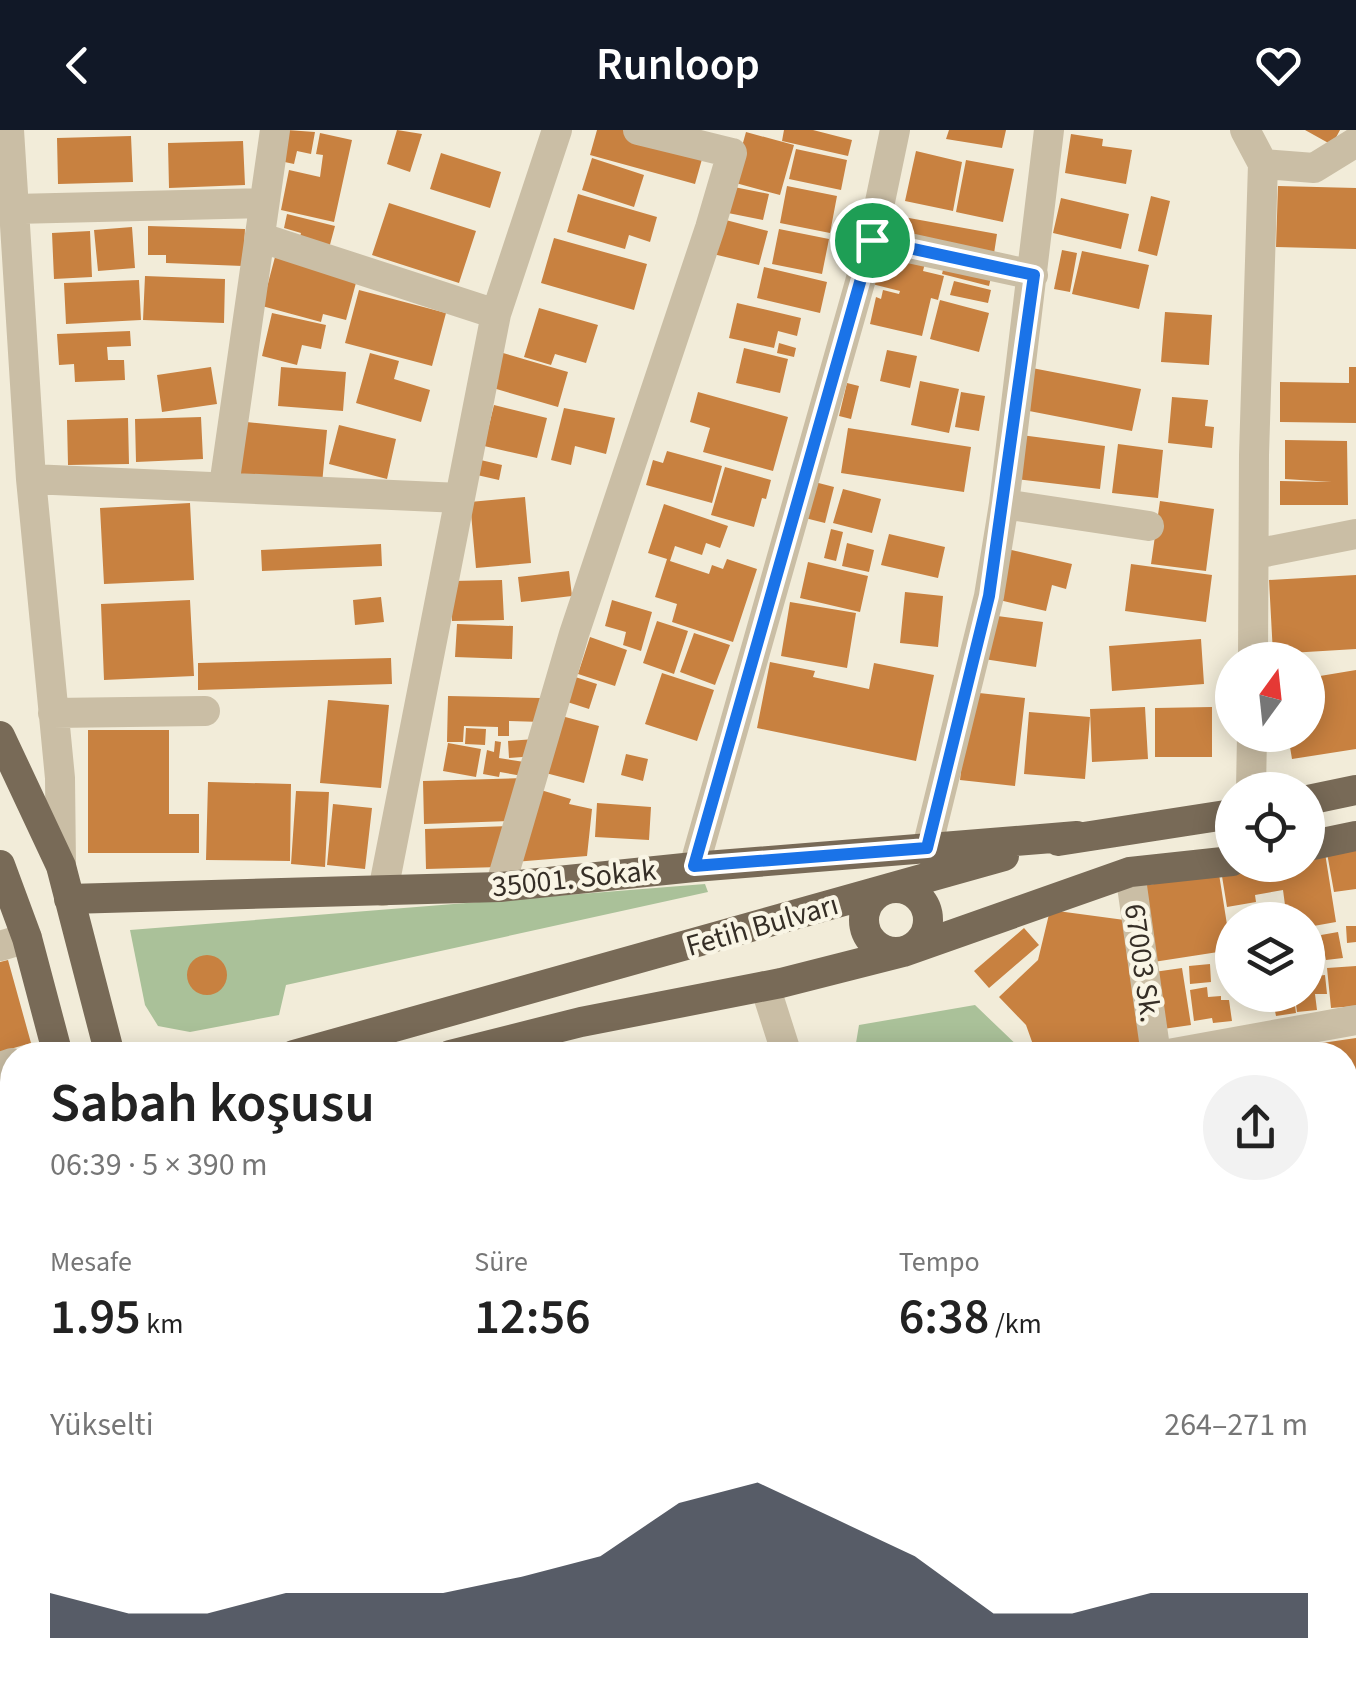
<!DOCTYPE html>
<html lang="tr">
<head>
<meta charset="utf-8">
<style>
	:root { --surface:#fff; --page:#f2f2f2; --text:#222; --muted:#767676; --accent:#111827 }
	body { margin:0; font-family:"Source Sans 3",sans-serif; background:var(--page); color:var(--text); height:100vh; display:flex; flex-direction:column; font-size:38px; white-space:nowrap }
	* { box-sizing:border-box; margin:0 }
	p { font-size:32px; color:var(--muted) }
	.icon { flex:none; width:55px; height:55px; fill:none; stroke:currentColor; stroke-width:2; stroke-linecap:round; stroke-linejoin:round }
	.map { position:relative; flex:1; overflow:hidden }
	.drawer { position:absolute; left:0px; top:912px; width:1358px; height:642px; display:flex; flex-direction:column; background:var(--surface); border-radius:40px 40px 0 0; box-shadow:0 5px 25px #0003 }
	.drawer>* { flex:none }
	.needle { width:65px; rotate:15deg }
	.buttons { position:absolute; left:1215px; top:512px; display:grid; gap:20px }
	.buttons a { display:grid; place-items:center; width:110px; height:110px; border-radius:50%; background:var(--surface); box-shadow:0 5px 25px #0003; font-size:50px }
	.pin { position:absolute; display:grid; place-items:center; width:85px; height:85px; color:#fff; margin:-42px; border:5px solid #fff; border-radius:50%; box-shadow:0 2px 10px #0007 }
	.round { display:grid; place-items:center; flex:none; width:105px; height:105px; border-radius:52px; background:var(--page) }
	.summary { display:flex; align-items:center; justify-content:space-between; height:170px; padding:0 50px }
	h1 { font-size:55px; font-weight:600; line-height:75px }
	.figures { display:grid; grid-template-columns:repeat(3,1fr); gap:15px; height:170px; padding:10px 50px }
	.figures div { display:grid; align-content:center }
	.figures b { font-size:50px; font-weight:600 }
	.figures small { font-size:28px; font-weight:400 }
	.figures p { font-size:28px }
	.chart { height:280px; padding:20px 50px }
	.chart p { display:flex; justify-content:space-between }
	.chart svg { width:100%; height:180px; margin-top:10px; fill:var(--accent); opacity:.7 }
	header { display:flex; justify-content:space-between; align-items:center; height:130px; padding:0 50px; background:var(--accent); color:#fff; font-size:45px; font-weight:600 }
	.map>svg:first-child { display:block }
	.green { fill:#aac199 }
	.building { fill:#c88140 }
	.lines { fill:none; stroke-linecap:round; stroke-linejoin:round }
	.minor { stroke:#cabea5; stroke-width:30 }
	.major { stroke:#786a57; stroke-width:30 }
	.route-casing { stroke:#fff; stroke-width:20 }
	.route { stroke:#1a73e8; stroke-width:12 }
	.labels { text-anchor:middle; stroke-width:9; stroke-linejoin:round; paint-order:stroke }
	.street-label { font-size:30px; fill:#352e26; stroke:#f9f5e5 }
</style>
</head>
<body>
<header><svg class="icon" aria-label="back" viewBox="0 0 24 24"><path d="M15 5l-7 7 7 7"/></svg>Runloop<svg class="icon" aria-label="heart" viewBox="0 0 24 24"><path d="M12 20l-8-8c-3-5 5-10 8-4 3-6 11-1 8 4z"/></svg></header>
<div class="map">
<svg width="1356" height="1553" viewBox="0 0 1356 1553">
	<rect width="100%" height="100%" fill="#f2ecd9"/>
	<path class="green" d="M705,754l3,8 -422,93 -7,30 -89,17 -32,-6 -13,-21 -15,-75z
		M975,875l52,50h-173l5,-30z
		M1345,1147l11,2v404h-953l-6,-10 948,-1z"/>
	<path class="building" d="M287,0l28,2 -4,22 -14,-3 -3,13 -14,-3z
		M397,0l25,4 -12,38 -23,-8z
		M597,0h26l81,22 -9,32 -105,-29z
		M784,0h29l39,10 -4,16 -66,-15z
		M949,0h57l-4,18 -56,-9z
		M1305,0h35l-8,15z
		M746,2l48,13 -14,50 -48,-13z
		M320,3l32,7 -18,82 -53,-12 8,-40 31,7 3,-22 -7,-1z
		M1071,4l32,5 -1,7 30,4 -6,34 -61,-11z
		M131,6l2,46 -75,2 -1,-46z
		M243,11l2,44 -76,3 -1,-45z
		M796,19l51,11 -6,30 -52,-11z
		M916,21l46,11 -9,49 -48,-10z
		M441,23l60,19 -11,36 -60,-19z
		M592,28l52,17 -10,32 -52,-17z
		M966,30l48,9 -11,53 -47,-10z
		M787,56l50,10 -7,37 -50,-10z
		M1278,56l78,2v61l-80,-2z
		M734,57l35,7 -6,26 -35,-7z
		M578,64l79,23 -7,25 -21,-7 -4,14 -58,-17z
		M1151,66l19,5 -13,55 -19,-5z
		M1061,68l68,16 -8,35 -68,-16z
		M389,73l87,28 -17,52 -87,-28z
		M287,84l48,12 -7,26 -30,-7 3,-12 -17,-5z
		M898,86l99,18 -4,26 -99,-18z
		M722,89l46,12 -9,34 -46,-11z
		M148,96l97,3 -2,37 -77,-3v-8h-18z
		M132,97l3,41 -37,3 -4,-41z
		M779,99l50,10 -7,35 -50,-10z
		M90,101l2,46 -38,2 -2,-46z
		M554,108l93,26 -13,46 -93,-27z
		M882,114l45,11 -4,16 21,5 -6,24 -7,-2 -9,38 -52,-12 6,-27 5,2 2,-9 16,4 1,-3 -28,-7z
		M1062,120l15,3 -7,39 -16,-3z
		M1082,121l67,14 -10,44 -67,-15z
		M275,127l82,22 -11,41 -23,-6 -2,8 -59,-16z
		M946,128l47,11 -4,17 -47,-12z
		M764,137l63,15 -7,31 -63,-15z
		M145,146l80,3 -1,44 -81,-3z
		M139,150l2,40 -75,4 -2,-41z
		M954,151l37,9 -3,13 -38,-8z
		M359,160l87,23 -14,53 -87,-23z
		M940,170l49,13 -10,39 -49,-13z
		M737,173l64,15 -4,18 -19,-5 -4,17 -45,-10z
		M539,178l59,17 -12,38 -31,-9 -4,11 -27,-8z
		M1165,182l47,3 -3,50 -48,-3z
		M272,183l54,12 -5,24 -19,-4 -5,20 -35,-9z
		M130,201l1,15 -24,1 1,13h16l1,20 -50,2 -1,-18 -15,1 -2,-31z
		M779,213l17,5 -2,9 -17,-4z
		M744,218l44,11 -8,34 -44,-10z
		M887,220l30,6 -7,32 -30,-7z
		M370,223l29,8 -5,18 36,11 -9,32 -65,-19z
		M503,223l65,19 -10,35 -65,-19z
		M211,237l6,37 -55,8 -5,-37z
		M281,237l65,5 -3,39 -65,-5z
		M1349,237h7v56l-76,-1v-40l69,1z
		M1032,238l109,21 -9,42 -108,-21z
		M920,251l39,8 -10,44 -38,-8z
		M847,253l12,3 -8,33 -12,-3z
		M698,262l90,25 -15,54 -70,-19 7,-24 -20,-6z
		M961,262l24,4 -6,35 -24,-4z
		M1172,267l36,3 -3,26 9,1 -2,21 -44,-5z
		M494,275l53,13 -10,40 -53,-12z
		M564,278l51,10 -9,36 -31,-8 -4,19 -20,-5z
		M201,287l2,42 -67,3 -1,-43z
		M128,288l1,46 -61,1 -1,-45z
		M237,291l90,9 -5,54 -91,-8z
		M339,295l57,14 -9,40 -58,-15z
		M848,298l123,19 -7,45 -123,-19z
		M1021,305l84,11 -5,43 -84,-10z
		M1285,310l62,1 1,64h-68v-24l52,1 -47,-3z
		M1118,314l45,6 -5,48 -46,-5z
		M667,321l55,15 -10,37 -66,-18 7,-25 10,3z
		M472,328l30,7 -3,15 -31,-7z
		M725,337l46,13 -5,19 -4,-1 -8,29 -43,-12z
		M807,350l27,7 -9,36 -28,-7z
		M843,359l38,10 -9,34 -39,-10z
		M525,367l6,66 -55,5 -6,-66z
		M1160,371l54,8 -8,62 -55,-7z
		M190,373l4,77 -90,4 -4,-76z
		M664,374l64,22 -8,22 -14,-5 -4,12 -27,-9 -5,15 39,13 3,-9 11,4 4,-10 30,10 -24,73 -61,-20 5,-18 -22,-7 12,-38 -19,-6z
		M831,399l12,3 -7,29 -12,-3z
		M889,404l56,13 -7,31 -57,-13z
		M847,413l27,7 -5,22 -27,-6z
		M381,414l1,22 -120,5 -1,-21z
		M1003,418l69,16 -6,25 -14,-4 -6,26 -55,-13z
		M808,432l60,14 -8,36 -60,-14z
		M1131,434l81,11 -6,47 -81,-11z
		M569,441l3,25 -51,6 -3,-25z
		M1356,445v74l-83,5 -4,-74z
		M502,450l2,40 -52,1 -1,-40z
		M905,462l38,4 -5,51 -38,-4z
		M381,467l3,25 -29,3 -2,-25z
		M190,470l4,76 -90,4 -3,-76z
		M612,470l40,12 -11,39 -18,-6 3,-13 -21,-6z
		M790,472l66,11 -9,55 -66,-12z
		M990,485l53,7 -7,45 -52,-8z
		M657,491l31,10 -14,43 -31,-11z
		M457,494l56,2 -1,33 -57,-2z
		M694,503l36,12 -15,40 -35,-13z
		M590,507l37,13 -12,36 -37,-12z
		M1201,509l3,45 -92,7 -3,-45z
		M391,528l1,26 -194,6v-27z
		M770,532l45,9 -2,6 56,12 5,-26 60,12 -18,86 -159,-33z
		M1356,540v79l-64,10 -4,-24h20v-57z
		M662,543l52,17 -17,51 -52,-17z
		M566,544l31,10 -8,25 -31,-10z
		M970,562l55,6 -10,88 -55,-6z
		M448,566l92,2 2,24 -33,-1v15h-11v-9l-34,-1 -1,16h-16z
		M328,570l61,5 -8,83 -61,-5z
		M1145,577l3,52 -56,3 -2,-53z
		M1212,577v50h-57v-49z
		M1029,582l61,5 -5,62 -61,-5z
		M554,584l45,12 -15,57 -46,-12z
		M466,598l20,1 -1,16 -20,-1z
		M88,600h81v84h30v39h-111z
		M535,609l1,17 -27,2 -1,-17z
		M495,611l6,1 -2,16 32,5 -3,14 -28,-5 -1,5 -16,-3 4,-24 7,2z
		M448,613l33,6 -5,28 -33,-6z
		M626,624l22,5 -5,22 -22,-6z
		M525,648l-13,43 -88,3 -1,-43z
		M208,652l83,2 -1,77 -84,-1z
		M534,658l37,11 -2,5 23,5 -5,47 -73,6z
		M296,661l33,1 -4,75 -34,-3z
		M597,673l54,4 -2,33 -54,-3z
		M333,674l39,4 -7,61 -38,-4z
		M513,696l-13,41 -74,2 -1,-40z
		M1356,718v41l-22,3 -7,-39z
		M1325,723l11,69 -28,5v-7h-21l-4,-30 -28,5 1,7 -29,5 -6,-37 30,-5h57v-9z
		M1219,744l12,76 -84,13 -12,-76z
		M1050,780l82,11 15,122 -111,10 -10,-28 -27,-28 39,-37z
		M1346,796h10v16l-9,1z
		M1024,798l15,17 -50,43 -15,-17z
		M1338,802l5,26 -17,2 -5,-25z
		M1319,820l3,24 -14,1v-24z
		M187 845a20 20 0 1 1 40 0a20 20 0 1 1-40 0Z
		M8,830l23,83 -31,9v-90z
		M1210,834l1,18 -21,2 -1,-18z
		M1356,836v40l-25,2 -4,-40z
		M1182,838l9,57 -28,4 -9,-57z
		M1325,845l2,19h-12l2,16 -20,2 -2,-15 14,-2 -1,-18z
		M1207,857l1,10 13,-1v4h8l3,21 -19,2 -1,-5 -18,3 -4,-31z
		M1294,868l2,15 -20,3 -3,-15z
		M1356,908v60l-11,2v-45h-28l-2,-11z
		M12,937v62l-12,4v-62z
		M1351,989l5,46 -11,2v-47z
		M11,1074l1,5 -1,102 -11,-41v-63z
		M1354,1098h2v36l-7,-1z
		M0,1186l12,28v18l-12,6z
		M12,1276v37l-12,3v-37z
		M12,1346v58l-12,-24v-27z
		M12,1485v57h13l3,11h-28v-65z
		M56,1542h41l4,11h-42z
		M125,1542h41v1l-26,10h-11z
		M210,1542h15l6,11h-39z
		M232,1542h38l5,11h-38z"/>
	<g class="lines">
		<path class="minor" d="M9,0l22,349 29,299 1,88
			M1245,0l18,34 -9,291 -1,205
			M1263,34l51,4 42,-26
			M14,79l248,-6
			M262,108l234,76
			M872,110l161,35
			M31,349l429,19
			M224,356l51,-356
			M1004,374l145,22
			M1255,424l101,-20
			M53,583l152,-2
			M1251,660l1,-55
			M927,718l62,-252 15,-92 45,-374
			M694,737l178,-627 23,-110
			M1130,742l26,183
			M500,757l74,-253 136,-406 22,-75 -94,-23
			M383,761l113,-577 61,-184
			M0,816l27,-8
			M765,856l22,69
			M1163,925l193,-35
			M0,937l12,-4
			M1345,1082l11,-2
			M1345,1146l11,2
			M0,1165l12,29
			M0,1330l12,-4
			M0,1432l12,32
			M1345,1509l11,13
			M44,1542l4,11
			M423,1542l6,11
			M759,1542l13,11
			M1158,1542l20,11
			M176,1553l20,-11
			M834,1553l2,-11"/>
		<path class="major" d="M0,606l61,130 49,189
			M1308,670l48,-10
			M1058,711l174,-27
			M1308,716l48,-10
			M0,735l27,73 31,117
			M864 790a32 32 0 1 1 64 0a32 32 0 1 1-64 0Z
			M69,769l431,-12 194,-20 383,-31
			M294,925l710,-199
			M450,925l131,-33 200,-39 122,-31 227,-80 102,-11
			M0,1054l12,-5
			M316,1542l7,11
			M353,1542l7,11"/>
	</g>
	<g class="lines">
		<defs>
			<path id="route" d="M872,110l162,35 -45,321 -62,252 -233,18z"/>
		</defs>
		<use href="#route" class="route-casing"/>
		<use href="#route" class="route"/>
	</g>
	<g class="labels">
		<g class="street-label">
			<text transform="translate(574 748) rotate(-6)" y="10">35001. Sokak</text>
			<text transform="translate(762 795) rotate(-16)" y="10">Fetih Bulvarı</text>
			<text transform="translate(1143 833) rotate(82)" y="10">67003 Sk.</text>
		</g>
	</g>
</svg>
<div class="buttons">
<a><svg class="needle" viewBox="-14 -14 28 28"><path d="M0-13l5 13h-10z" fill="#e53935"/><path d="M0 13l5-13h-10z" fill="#767676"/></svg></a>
<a><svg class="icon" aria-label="locate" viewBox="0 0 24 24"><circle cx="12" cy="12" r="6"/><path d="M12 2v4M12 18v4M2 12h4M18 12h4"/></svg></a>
<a><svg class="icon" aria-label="layers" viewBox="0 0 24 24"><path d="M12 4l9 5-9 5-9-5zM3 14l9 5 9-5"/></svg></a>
</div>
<div class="pin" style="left:872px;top:110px;background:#1e9e55"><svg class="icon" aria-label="arrive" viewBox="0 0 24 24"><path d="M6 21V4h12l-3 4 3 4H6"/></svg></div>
<section class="drawer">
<div class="summary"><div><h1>Sabah koşusu</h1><p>06:39 · 5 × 390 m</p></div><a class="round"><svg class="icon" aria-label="share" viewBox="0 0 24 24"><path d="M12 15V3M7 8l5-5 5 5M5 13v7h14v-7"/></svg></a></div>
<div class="figures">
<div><p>Mesafe</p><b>1.95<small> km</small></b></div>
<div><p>Süre</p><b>12:56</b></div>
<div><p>Tempo</p><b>6:38<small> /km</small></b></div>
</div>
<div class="chart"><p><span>Yükselti</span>264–271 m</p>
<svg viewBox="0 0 160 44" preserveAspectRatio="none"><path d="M0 44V33L10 38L20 38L30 33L40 33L50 33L60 29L70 24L80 11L90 6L100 15L110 24L120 38L130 38L140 33L150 33L160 33V44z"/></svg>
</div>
</section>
</div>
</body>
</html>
